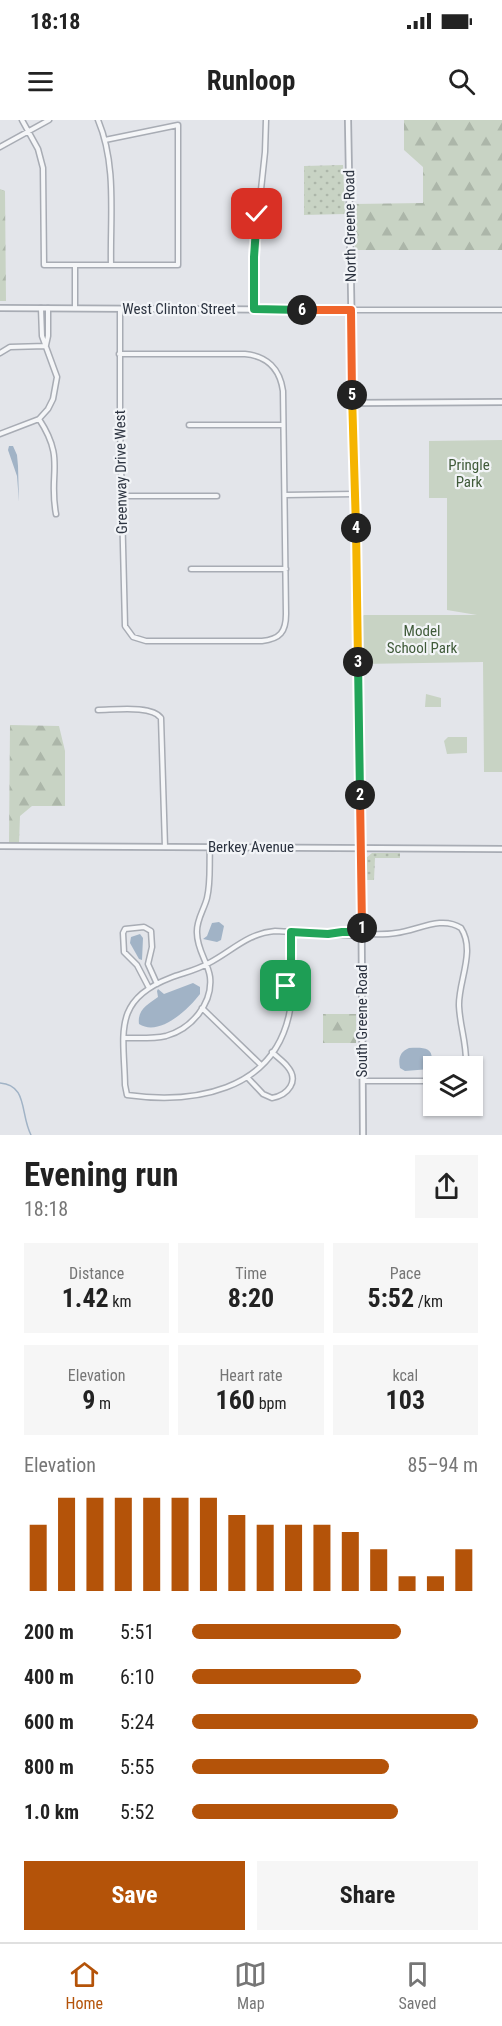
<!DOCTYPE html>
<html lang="en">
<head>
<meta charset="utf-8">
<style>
	:root { --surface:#fff; --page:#f6f6f6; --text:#222; --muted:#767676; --line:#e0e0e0; --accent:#b45309 }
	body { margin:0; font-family:"Roboto Condensed",sans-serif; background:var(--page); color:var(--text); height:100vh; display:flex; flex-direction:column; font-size:22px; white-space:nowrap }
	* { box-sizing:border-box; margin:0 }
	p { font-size:20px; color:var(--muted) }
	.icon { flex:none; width:33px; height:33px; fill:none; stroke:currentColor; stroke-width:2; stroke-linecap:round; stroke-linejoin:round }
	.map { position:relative; height:1015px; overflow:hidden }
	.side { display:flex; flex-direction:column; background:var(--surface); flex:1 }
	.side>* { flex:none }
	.controls { position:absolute; left:423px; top:936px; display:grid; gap:12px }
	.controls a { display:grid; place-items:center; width:60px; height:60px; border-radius:0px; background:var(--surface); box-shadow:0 2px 4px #0004; font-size:30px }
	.pin { position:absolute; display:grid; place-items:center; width:51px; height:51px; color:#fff; margin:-26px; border-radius:12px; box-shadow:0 3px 9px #0006 }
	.km { position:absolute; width:30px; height:30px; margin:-15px; border-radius:50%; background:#222; color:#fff; font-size:16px; line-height:30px; text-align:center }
	.round { display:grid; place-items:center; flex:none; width:63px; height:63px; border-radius:0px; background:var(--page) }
	.summary { display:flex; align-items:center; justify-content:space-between; height:102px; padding:0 24px }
	h1 { font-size:33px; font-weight:700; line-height:45px }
	.metrics { display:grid; grid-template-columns:repeat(3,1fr); gap:9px; height:102px; padding:6px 24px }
	.metrics div { display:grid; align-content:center; border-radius:0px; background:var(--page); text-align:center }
	.metrics b { font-size:26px; font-weight:700 }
	.metrics small { font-size:16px; font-weight:400 }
	.metrics p { font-size:16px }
	.chart { height:168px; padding:12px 24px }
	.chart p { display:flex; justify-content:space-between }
	.chart svg { width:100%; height:108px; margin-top:6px; stroke:var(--accent); stroke-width:6 }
	.primary-button { display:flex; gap:12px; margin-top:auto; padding:12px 24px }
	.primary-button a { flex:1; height:69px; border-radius:0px; background:var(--accent); color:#fff; font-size:24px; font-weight:700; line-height:69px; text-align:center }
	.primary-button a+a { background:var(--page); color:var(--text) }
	ul { padding:0 24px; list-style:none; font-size:20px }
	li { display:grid; grid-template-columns:96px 72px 1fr; align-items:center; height:45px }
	li i { height:15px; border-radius:8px; background:var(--accent) }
	.status { display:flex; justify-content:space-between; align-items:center; height:42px; padding:0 30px; background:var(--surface); direction:ltr }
	.status svg { height:16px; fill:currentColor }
	header { display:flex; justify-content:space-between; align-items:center; height:78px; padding:0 24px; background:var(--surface); font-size:27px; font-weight:700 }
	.dock { display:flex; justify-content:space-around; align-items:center; height:84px; border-top:2px solid var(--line); background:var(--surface); font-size:16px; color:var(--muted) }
	.dock a { display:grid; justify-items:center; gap:3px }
	.dock .selected { color:var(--accent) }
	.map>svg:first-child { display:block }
	.grass { fill:url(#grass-dots) }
	.forest { fill:url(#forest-firs) }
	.green { fill:#c8d3c4 }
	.water { fill:#a1b3c6 }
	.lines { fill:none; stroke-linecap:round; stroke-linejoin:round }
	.stream { stroke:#a1b3c6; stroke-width:1.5 }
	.minor-casing { stroke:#a8acb4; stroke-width:7 }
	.tertiary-casing { stroke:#a8acb4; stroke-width:8 }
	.minor { stroke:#f5f6f8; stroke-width:4 }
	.tertiary { stroke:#f5f6f8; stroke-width:4.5 }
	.split-1-casing { stroke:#fff; stroke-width:12 }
	.split-2-casing { stroke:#fff; stroke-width:12 }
	.split-3-casing { stroke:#fff; stroke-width:12 }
	.split-4-casing { stroke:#fff; stroke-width:12 }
	.split-5-casing { stroke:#fff; stroke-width:12 }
	.split-6-casing { stroke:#fff; stroke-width:12 }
	.split-7-casing { stroke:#fff; stroke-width:12 }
	.split-1 { stroke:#22a559; stroke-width:8 }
	.split-2 { stroke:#f0652b; stroke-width:8 }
	.split-3 { stroke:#22a559; stroke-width:8 }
	.split-4 { stroke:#f5b400; stroke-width:8 }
	.split-5 { stroke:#f5b400; stroke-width:8 }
	.split-6 { stroke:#f0652b; stroke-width:8 }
	.split-7 { stroke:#22a559; stroke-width:8 }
	.labels { text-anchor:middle; stroke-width:4.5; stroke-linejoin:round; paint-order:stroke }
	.street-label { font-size:15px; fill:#2c3340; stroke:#f2f4f7 }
	.park-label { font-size:15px; fill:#405b3a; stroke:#f2f4f7 }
</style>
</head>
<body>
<div class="status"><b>18:18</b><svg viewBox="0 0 49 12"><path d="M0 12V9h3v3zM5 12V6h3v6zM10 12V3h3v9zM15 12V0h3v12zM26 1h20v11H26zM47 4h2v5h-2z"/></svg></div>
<header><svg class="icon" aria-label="menu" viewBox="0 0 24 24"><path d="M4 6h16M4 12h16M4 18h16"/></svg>Runloop<svg class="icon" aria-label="search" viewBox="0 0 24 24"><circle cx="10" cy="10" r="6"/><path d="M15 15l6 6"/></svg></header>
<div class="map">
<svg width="502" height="1015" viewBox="0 0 502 1015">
	<defs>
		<pattern id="grass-dots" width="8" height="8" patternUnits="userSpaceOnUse" patternTransform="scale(1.5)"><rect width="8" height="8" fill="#c8d3c4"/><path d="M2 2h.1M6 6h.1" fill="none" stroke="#acb6a9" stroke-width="1.8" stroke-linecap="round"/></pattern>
		<pattern id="forest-firs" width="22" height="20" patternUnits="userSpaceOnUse" patternTransform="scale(1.5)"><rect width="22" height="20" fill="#c8d3c4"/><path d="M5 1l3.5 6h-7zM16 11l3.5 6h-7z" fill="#acb6a9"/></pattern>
	</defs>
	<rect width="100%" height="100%" fill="#e3e5ea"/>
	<path class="grass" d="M343,45l2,49 -41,1v-49z
		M372,733h28v5h-25l-1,22h-7l-1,-22z"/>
	<path class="forest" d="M404,0h98v130h-147l-1,-46 69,-1v-36l-19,-17z
		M0,69l5,2 1,110h-6z
		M10,605l49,1 6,25v55h-33l-12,10 -1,27h-10z
		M323,894h33v29h-33z"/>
	<path class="green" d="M502,320v332h-18l-1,-110 -121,2 -1,-47 3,-2h113l-30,-5v-112h-18v-57z
		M426,574l15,4v9h-16z
		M448,617h19v16l-20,1 -3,-13z"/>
	<path class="water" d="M9,326h4l4,9 1,11 1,36 -2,-26 -9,-26z
		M219,802l5,4 -3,14 -4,2 -14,-3 4,-3 5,-13z
		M140,814l3,4 -1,22 -3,-1 -9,-16 1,-6z
		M193,863l7,4v7c-12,16 -41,43 -61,30 -2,-14 9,-20 19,-27l-1,-6 1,-2 6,5z
		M409,928c18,-1 27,0 21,21l-25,2 -5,-3c-2,-10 0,-16 9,-20z"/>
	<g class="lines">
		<path class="stream" d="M0,963c28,2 20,31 31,52"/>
		<defs>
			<path id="minor" d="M22,0l16,29 5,19 1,97h134v-140l-73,15
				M98,0c19,45 12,97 13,145
				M0,27l49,-27
				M75,146v42
				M254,189l1,-63 10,-94 1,-32
				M351,190h151
				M46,225l2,-9v-28
				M0,233l10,-6 36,-1
				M119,234h126c22,2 35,15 38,37l3,223c0,18 -6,25 -24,27h-116l-13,-4 -8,-11 -5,-201v-116
				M39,299c27,41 9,54 17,95
				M189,305h94
				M0,314l39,-15 9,-10 5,-10 4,-22 -15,-41 -1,-28
				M285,375l70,-1
				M121,376h96
				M191,449h95
				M98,590c16,0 54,-5 63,8l4,129
				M291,812c0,27 4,56 -2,83 -17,77 -96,89 -162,80l-2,-10c-1,-51 -13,-85 45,-107 13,-5 27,-8 39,-15 23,-12 39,-30 66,-32l87,5
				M332,813l30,-1
				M362,814c11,0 23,1 34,-1 21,-2 45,-18 65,-5 15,23 -3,54 -2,78 1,22 8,37 7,60
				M149,868l-12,-23 -13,-13 -1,-19 2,-4 19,-2 7,4 1,16 -4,17 9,20
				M291,886l-16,-4 -5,-6 4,-7 17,-3
				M202,888l59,57
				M124,918c14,0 29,1 42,-2 25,-7 47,-32 44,-59 -2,-15 -13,-27 -13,-44 -1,-13 7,-23 10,-35 4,-16 2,-35 3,-51
				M247,957l16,17 9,4c16,-3 28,-17 15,-32 -4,-5 -10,-9 -15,-14
				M363,961h71"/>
			<path id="tertiary" d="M348,0l13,728 2,287
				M0,188l351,2
				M353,283l149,-1
				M0,726l502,3"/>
		</defs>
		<use href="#minor" class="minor-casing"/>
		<use href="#tertiary" class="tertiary-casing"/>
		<use href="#minor" class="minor"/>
		<use href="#tertiary" class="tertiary"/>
	</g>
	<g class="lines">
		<defs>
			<path id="split-1" d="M286,866h5v-54l37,2 14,-2h20v-4"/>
			<path id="split-2" d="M360,675l2,133"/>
			<path id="split-3" d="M358,542l2,133"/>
			<path id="split-4" d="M356,408l2,134"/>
			<path id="split-5" d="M352,275l4,133"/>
			<path id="split-6" d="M302,190h49l1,85"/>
			<path id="split-7" d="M257,94l-3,43v52l48,1"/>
		</defs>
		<use href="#split-1" class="split-1-casing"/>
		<use href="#split-2" class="split-2-casing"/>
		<use href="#split-3" class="split-3-casing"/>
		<use href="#split-4" class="split-4-casing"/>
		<use href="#split-5" class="split-5-casing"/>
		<use href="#split-6" class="split-6-casing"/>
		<use href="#split-7" class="split-7-casing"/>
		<use href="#split-1" class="split-1"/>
		<use href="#split-2" class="split-2"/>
		<use href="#split-3" class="split-3"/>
		<use href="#split-4" class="split-4"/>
		<use href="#split-5" class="split-5"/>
		<use href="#split-6" class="split-6"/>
		<use href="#split-7" class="split-7"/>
	</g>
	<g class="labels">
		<g class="street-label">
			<text transform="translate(350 106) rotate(-91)" y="5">North Greene Road</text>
			<text x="179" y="194">West Clinton Street</text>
			<text transform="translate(121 352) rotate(-91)" y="5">Greenway Drive West</text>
			<text x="251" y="732">Berkey Avenue</text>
			<text transform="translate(362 901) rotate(-90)" y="5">South Greene Road</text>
		</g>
		<g class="park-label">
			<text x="469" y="350">Pringle<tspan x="469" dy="17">Park</tspan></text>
			<text x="422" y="516">Model<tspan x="422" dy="17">School Park</tspan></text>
		</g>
	</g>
</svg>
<div class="controls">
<a><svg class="icon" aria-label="layers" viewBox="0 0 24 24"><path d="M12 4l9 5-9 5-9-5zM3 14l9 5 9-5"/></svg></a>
</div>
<div class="pin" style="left:286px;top:866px;background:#1e9e55"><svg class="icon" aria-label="arrive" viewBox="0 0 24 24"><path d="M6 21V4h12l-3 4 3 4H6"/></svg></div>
<div class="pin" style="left:257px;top:94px;background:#d93025"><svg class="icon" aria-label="check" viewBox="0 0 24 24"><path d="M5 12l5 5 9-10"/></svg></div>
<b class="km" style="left:362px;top:808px">1</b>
<b class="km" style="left:360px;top:675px">2</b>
<b class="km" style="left:358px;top:542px">3</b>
<b class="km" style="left:356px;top:408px">4</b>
<b class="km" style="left:352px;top:275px">5</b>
<b class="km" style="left:302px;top:190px">6</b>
</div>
<section class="side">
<div class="summary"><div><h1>Evening run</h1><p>18:18</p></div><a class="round"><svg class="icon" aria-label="share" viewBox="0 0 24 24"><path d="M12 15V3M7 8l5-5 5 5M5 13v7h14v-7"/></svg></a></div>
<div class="metrics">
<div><p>Distance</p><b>1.42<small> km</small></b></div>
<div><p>Time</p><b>8:20</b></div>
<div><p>Pace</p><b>5:52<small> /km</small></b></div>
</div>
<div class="metrics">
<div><p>Elevation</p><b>9<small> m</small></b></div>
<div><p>Heart rate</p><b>160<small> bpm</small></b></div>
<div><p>kcal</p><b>103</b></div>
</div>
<div class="chart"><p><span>Elevation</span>85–94 m</p>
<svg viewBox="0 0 160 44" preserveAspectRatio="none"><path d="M5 44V17M15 44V6M25 44V6M35 44V6M45 44V6M55 44V6M65 44V6M75 44V13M85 44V17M95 44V17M105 44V17M115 44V20M125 44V27M135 44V38M145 44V38M155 44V27"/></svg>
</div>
<ul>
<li><b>200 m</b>5:51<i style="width:73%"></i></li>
<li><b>400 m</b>6:10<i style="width:59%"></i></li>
<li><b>600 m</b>5:24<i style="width:100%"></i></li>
<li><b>800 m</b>5:55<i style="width:69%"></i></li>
<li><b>1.0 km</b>5:52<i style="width:72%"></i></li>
</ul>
<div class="primary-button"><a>Save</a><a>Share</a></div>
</section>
<nav class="dock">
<a class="selected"><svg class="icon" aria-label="home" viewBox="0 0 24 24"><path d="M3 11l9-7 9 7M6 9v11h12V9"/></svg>Home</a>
<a><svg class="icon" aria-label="map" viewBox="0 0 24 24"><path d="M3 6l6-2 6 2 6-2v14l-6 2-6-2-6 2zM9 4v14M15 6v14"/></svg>Map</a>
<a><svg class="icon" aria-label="saved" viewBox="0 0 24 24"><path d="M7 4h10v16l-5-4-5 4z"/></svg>Saved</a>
</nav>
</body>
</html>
